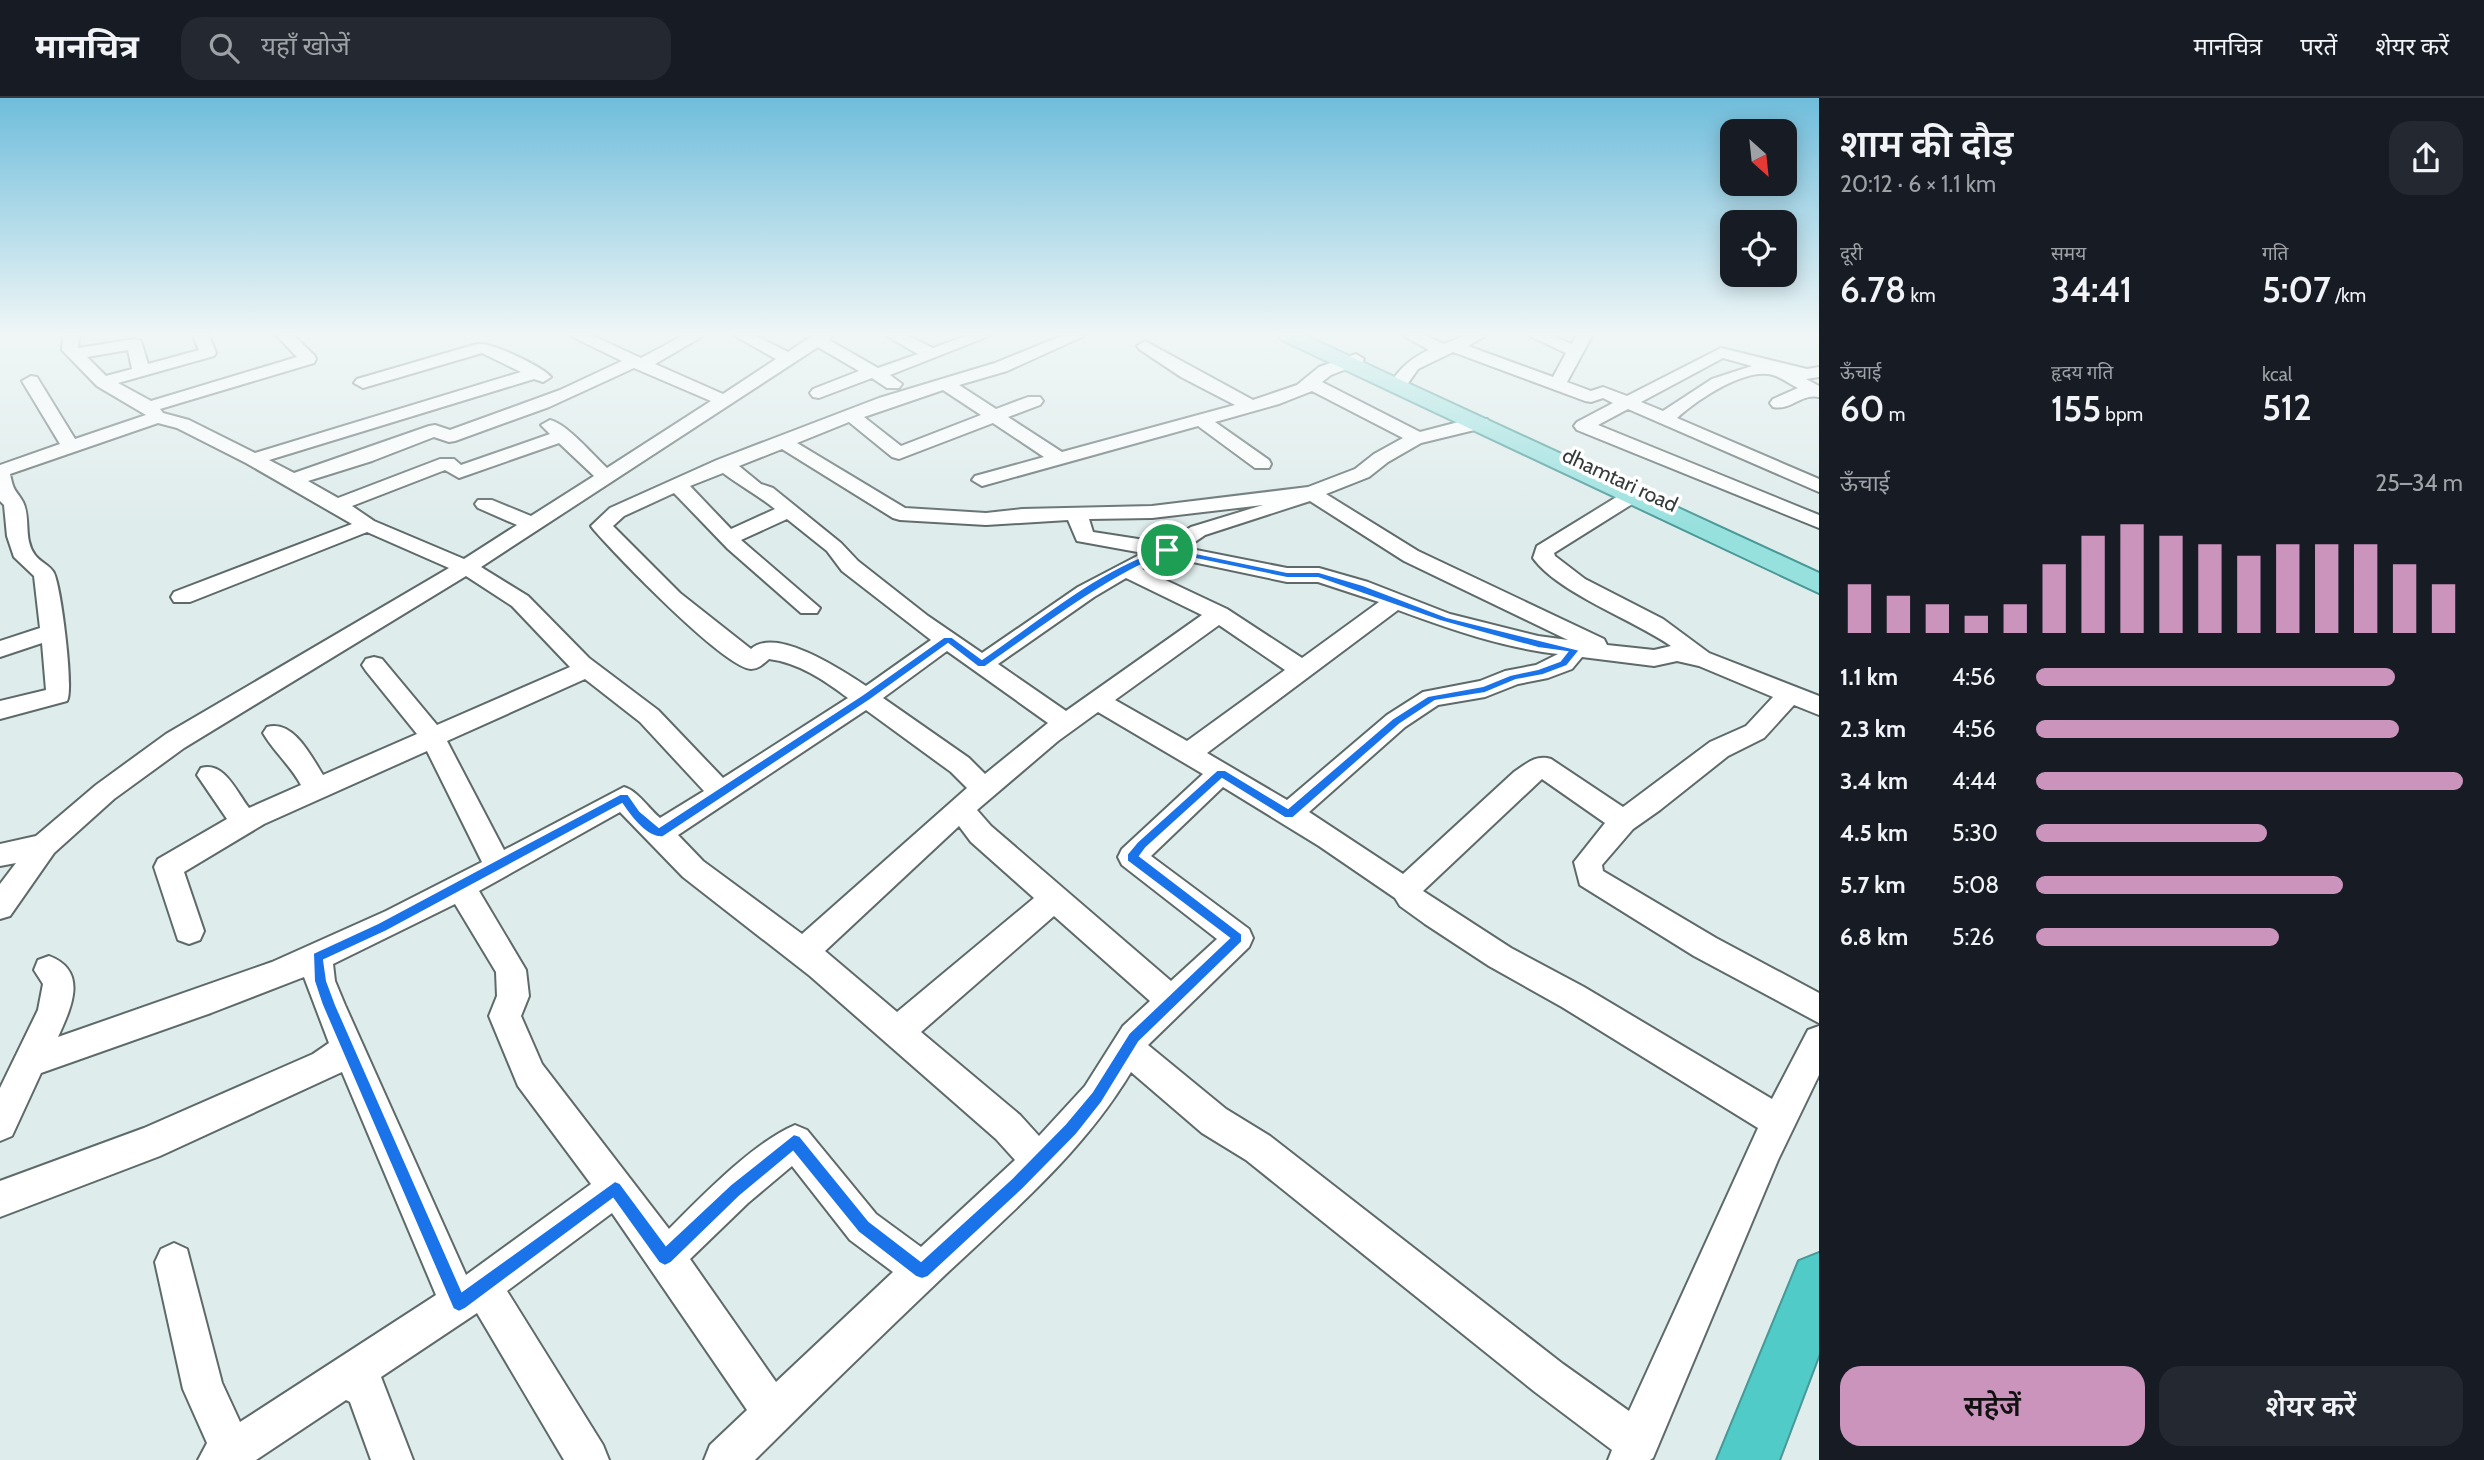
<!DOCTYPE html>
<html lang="hi">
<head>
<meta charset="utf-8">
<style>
	:root { --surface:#171b24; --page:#242831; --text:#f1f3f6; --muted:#9ea1a6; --line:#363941; --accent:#cb94bd }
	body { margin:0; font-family:Cabin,"Noto Sans Devanagari",sans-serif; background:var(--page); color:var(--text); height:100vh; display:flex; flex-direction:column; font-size:26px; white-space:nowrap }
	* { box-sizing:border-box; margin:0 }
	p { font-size:23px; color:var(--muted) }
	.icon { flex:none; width:38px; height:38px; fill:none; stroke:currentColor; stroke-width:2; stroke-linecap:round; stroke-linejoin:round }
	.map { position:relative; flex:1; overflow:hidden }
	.details { display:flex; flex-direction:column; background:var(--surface); width:665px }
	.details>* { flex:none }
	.needle { width:46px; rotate:153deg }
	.fabs { position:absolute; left:1720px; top:21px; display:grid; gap:14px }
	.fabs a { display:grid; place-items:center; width:77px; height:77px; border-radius:14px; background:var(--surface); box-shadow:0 4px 18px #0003; font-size:35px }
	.pin { position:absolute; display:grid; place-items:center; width:60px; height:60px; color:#fff; margin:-30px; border:4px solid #fff; border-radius:50%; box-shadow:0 2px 7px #0007 }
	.round { display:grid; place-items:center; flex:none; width:74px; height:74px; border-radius:21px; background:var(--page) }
	.summary { display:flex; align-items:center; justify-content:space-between; height:119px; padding:0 21px }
	h1 { font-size:38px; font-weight:600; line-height:52px }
	.metrics { display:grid; grid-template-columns:repeat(3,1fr); gap:10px; height:119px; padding:7px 21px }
	.metrics div { display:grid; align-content:center }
	.metrics b { font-size:35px; font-weight:600 }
	.metrics small { font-size:19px; font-weight:400 }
	.metrics p { font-size:19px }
	.chart { height:196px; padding:14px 21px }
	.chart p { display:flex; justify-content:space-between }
	.chart svg { width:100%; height:126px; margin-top:7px; stroke:var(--accent); stroke-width:6 }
	.primary-button { display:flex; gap:14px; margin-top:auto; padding:14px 21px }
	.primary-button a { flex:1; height:80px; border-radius:21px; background:var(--accent); color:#111; font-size:28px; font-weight:600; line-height:80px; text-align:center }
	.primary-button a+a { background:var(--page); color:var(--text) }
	ul { padding:0 21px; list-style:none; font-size:23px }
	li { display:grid; grid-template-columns:112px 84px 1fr; align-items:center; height:52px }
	li i { height:18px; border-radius:9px; background:var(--accent) }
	header { display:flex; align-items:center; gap:42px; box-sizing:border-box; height:98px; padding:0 35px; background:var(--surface); border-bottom:2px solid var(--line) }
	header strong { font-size:33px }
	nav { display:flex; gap:38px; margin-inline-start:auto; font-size:24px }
	.search { width:490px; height:63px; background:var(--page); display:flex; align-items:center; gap:18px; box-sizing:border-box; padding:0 24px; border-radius:21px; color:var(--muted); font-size:26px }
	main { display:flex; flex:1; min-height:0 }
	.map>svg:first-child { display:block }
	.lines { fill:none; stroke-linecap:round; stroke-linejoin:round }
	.minor-casing { stroke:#5e6a69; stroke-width:4 }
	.major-casing { stroke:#479896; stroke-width:4 }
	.highway-casing { stroke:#479896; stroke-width:4 }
	.minor { fill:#fff; fill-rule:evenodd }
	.major { fill:#96e0de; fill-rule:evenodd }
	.highway { fill:#50cbc8; fill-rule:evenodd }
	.route { fill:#1a73e8; stroke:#fff; stroke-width:2; fill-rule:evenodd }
	.labels { text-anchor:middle; stroke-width:7; stroke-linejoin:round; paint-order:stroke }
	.far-street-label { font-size:21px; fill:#353a3a; stroke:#fff }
</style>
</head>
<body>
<header>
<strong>मानचित्र</strong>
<div class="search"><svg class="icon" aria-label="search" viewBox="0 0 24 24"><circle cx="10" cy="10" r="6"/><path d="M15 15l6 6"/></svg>यहाँ खोजें</div>
<nav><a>मानचित्र</a><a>परतें</a><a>शेयर करें</a></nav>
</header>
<main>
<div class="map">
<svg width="1819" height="1362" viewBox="0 0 1819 1362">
	<rect width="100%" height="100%" fill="#deeceb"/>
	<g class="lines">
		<defs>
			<path id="minor" d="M63,238h16l-1,12 57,-9 6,2 7,23 51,-14 -6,-14h16l7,17 -2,3 -96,27 33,18 146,-44 -20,-21h17l20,19 2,4 -2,4 -154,46 3,4 26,7 66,33 266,-81 -39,-19 -119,35 -9,-5 3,-4 120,-35c13,-3 66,23 74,33l-8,5 -9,-3 -265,81 25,13 135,-47 6,-1 15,5 110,-40 62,-29 -51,-25h22l48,22 41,-22h21l-48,28 68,30 53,-35 -41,-23h21l32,16 24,-16h20l-3,4 49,28 40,-14 -31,-18h21l25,12 32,-12h24l-99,39 12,9 -3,4h-12l-15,-10 -53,20 -6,-1 -3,-4 3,-4 46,-18 -41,-24 -337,220 47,29 61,62 69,52 65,68 125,-80c-24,-18 -49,-35 -79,-39 -5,4 -10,10 -18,10 -28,-2 -135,-114 -157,-139l-3,-4 19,-18 107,-48 162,-62 116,-35 66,-27h23l-77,35 -48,14 37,24 32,-12h12l3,4 -3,4 -32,12 54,35 173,-47 -54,-28 -42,-28 -2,-3 8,-5 108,59 44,-15 22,-18 37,-13 8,5 -2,4 -31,12 -9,7 98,50 50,-13h17l3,4 -3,4 -66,16 -33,19 -19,15 -43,17 92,57 186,88 3,6 47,5 17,-4c-37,-26 -113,-53 -138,-88l4,-12 86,-53h14l3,4 -3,4 -83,52 1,3 30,23 78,40 46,34 110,43v19l-25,-10 -30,33 -36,18 -68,54 -27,19 -31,36 1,6 113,67 103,55v30l-125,-67 -114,-71 -6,-23 31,-39 -63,-44 -119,112 88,57 73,39 188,112 36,-69 11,-4v49l-41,85 -125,298 -3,2h-42l4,-10 -77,-58 -289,-232 -44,-27 -71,-61c-48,80 -118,139 -186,203 -64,61 -128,123 -190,185h-51l6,-15 37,-35 -135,-197 -105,78 96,154 6,15h-45l-87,-147 -96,64 32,83h-42l-21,-58 -4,-2 -90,60h-58l9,-17 -24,-54 -28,-127 6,-13 13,-6 13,6 35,134 18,39 196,-127 -94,-223 -182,84 -160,61v-36l144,-53 169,-74 16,-11 -25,-66 -93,36 -170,60 -29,63 -12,5v-53l38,-78 5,-26 -9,-14 4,-10 11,-4c40,15 22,52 9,81l214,-75 114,-51 96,-49 -55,-111 -163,73 -80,48 20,59 -4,9 -11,4 -11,-4 -24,-73 4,-8 69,-40 -30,-44 4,-7c23,-7 35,23 48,40l52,-23c-10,-19 -27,-33 -38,-52l4,-6c26,-8 44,29 56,48l94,-41 -51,-63 -4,-6 4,-6 8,-2 8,2 55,66 133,-58 -58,-61 -46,-30 -282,172 -70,51 -60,54 -44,63 -10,3v-35l16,-21 -16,3v-22l36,-8 60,-51 70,-51 283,-166 -82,-36 -177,70h-16l-3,-5 3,-5 178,-68 -106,-61 -69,-35 -19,-5 -148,51c4,19 5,14 13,28 8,16 0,37 12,53 5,7 15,10 19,18 7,15 20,116 13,128l-67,18v-18l46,-11 -4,-47 -42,14v-16l40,-13 -6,-52 -20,-19 -7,-21 -3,-31 -4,-4v-36l60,-21 -38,-63 9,-5 6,1 38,62 71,-24 -49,-29 -35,-36zM128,252l4,19 -26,7 -19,-19zM634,270l77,33 -104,67c-14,-13 -40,-44 -57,-48l-9,5 9,9 -89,31 -7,-6h-14l-102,39 -30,-17 64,-20 62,-24 15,5 6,-1 94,-34zM943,292l38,25 -80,31 -37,-29zM1312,293l91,47 -29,16 -19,15 -47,18 -156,19 -130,3 -36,4 -81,-5 -108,-65 52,-21 43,35 7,2 94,-36 51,34 -69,19 -3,4 10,6 216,-60 57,42h14l2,-4 -2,-4 -54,-38 64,-18zM559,345l35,33 -63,40 -39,-16h-14l-3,4 3,4 39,17 -53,34 -90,-38 -22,-15 93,-36 14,8zM782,351l111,69 7,2 86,5 82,-5 9,21 66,12 -65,34 -96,66 -54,-37 -70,-55 -17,-18 -68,-55 -12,-4 -22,-18zM723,375c17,13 35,22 52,36l-44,20 -41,-43zM674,395l54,56 73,64h16l3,-5 -79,-68 46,-21 40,32 15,20 89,69 -65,46c-23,-15 -90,-60 -115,-37l-71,-56 -67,-67 11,-10zM1310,403l94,60 164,79 -30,-4 -88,-22 -82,-32 -49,-14h-32l-101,-20 19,-13zM1263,407l-72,22 -27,16 -71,-11 -4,-13 63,-1zM1169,459l118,25h31l61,20 -77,56 -75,-49 -85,-40zM1126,480l76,37 -136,96 -68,-47 96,-67zM1398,512c51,19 106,38 160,44l-22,11 -31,6 -25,10 -57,11 -36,23 -100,85 -80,-47zM1219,527l66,45 -98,71 -72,-41zM947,553l101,72 -63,51 -16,-16 -86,-60zM1582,559l72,9 23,-5 22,5 74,31 -27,29 -36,16 -87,65 -72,-48c-15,-5 -25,5 -37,13l-111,102 -94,-62 96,-85 33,-22 47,-8 33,-13 30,-6 24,-9zM585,581l55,43 64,69 -44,27c-12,-10 -22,-27 -36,-31l-120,63 -57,-109zM866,612l85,62 16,16 -165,146 -99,-73 -25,-26zM1098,614l105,62 -81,75 -4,8 4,8 95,74 -46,42 -180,-155 -14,-16 81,-69zM1223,689l96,59 76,52 5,8 25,18 64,42 73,41 196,121 -129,283 -66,-47 -293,-228 -44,-27 -78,-64 101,-98 4,-9 -4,-9 -98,-73zM620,714l63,65 127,99 186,163 19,21 -94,87 -45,-33 -69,-84 -12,-5c-41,17 -94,72 -126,104l-127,-165 -21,-48 8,-20 -3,-26 -47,-79zM959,728l12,16 63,56 -137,114 -72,-61zM455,806l41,68 1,24 -8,20 29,70 73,98 -125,91 -121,-270 -10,-24 -2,-17zM1054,818l96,85 -27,25 -38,60 -46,50 -19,-21 -99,-83zM792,1068l58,74 43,32 -117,110 -86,-123 58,-56z
				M1404,238h22l18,8 20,-8h21l-17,10 85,31 13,-24 -36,-17h23l19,8 4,-8h16l-25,46 24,9 12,-4 24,9 94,-48 86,21 12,-2v10l-13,2 13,7v11c-17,-4 -29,14 -46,10l-3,-4 3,-4 25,-11c-8,-4 -16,-10 -25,-13 -28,-8 -76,25 -96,43l142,61v13l-191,-83 -30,16 221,90v13l-242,-98 -3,-4 3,-4 36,-19 -10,-5 -12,4 -6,-1 -132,-49 -35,17 -14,20h-12l-3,-4c11,-17 22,-27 40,-35zM1723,260l29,8 -40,13 -49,32 -22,-9z"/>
			<path id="major" d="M1279,238h27l513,237v20l-537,-253z"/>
			<path id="highway" d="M1819,1155v101l-40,106h-62l82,-199z"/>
		</defs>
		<use href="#minor" class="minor-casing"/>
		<use href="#major" class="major-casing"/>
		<use href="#highway" class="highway-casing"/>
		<use href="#minor" class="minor"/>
		<use href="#major" class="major"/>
		<use href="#highway" class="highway"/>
	</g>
	<linearGradient id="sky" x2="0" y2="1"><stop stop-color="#6fbddb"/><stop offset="0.55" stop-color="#f0f6f6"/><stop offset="1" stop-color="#f0f6f6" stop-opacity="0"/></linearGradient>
	<rect width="1819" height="429" fill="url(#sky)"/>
	<path class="route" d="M1167,449l120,25h32l44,13 84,32 133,33 -13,16 -24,9 -27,5 -31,13 -50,8 -35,23 -107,94h-8l-63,-39 -76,69 -6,8 102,78v8l-103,100 -37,60 -26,33 -53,54 -95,88 -6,2 -6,-2 -58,-45 -65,-80 -53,44 -69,67 -6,3 -6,-3 -46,-64 -148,110 -6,3 -6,-3 -131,-304 -8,-24 -1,-28 65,-30 242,-129h8l12,17 19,16 203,-132 82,-58h8l30,22c57,-39 117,-91 185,-112zM1167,455l120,25h31l122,43 98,27 29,4 -7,9 -22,8 -28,6 -27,11 -55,10 -36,23 -104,89 -63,-38h-8l-80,72 -10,12v7l102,77 -100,95 -37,59 -27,32 -53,54 -91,83 -52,-40 -69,-85 -6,-2 -64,51 -64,60 -46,-62 -5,-2 -153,110 -126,-286 -9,-24 -3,-21 63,-29 235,-127c8,12 25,35 41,33l207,-137 78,-56 30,23h7c59,-41 116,-86 182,-114z"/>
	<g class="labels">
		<g class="far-street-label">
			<text transform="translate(1620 382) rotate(25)" y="7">dhamtari road</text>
		</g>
	</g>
</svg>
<div class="fabs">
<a><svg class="needle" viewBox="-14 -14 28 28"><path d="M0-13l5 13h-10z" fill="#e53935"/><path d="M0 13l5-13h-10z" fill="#9ea1a6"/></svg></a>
<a><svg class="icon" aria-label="locate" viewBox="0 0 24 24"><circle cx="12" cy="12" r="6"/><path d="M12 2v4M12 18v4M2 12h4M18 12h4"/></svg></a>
</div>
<div class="pin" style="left:1167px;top:452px;background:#1e9e55"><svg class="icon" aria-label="arrive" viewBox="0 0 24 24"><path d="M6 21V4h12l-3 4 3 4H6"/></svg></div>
</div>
<section class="details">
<div class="summary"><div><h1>शाम की दौड़</h1><p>20:12 · 6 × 1.1 km</p></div><a class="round"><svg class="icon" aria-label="share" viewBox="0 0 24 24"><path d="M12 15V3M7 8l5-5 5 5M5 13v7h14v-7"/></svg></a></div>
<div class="metrics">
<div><p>दूरी</p><b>6.78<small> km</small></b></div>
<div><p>समय</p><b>34:41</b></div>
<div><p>गति</p><b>5:07<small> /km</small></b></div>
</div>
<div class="metrics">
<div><p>ऊँचाई</p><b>60<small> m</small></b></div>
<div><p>हृदय गति</p><b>155<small> bpm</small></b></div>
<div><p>kcal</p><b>512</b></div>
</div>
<div class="chart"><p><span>ऊँचाई</span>25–34 m</p>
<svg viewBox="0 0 160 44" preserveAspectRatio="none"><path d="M5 44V27M15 44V31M25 44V34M35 44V38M45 44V34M55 44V20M65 44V10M75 44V6M85 44V10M95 44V13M105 44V17M115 44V13M125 44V13M135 44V13M145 44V20M155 44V27"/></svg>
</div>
<ul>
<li><b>1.1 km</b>4:56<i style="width:84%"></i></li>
<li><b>2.3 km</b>4:56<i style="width:85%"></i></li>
<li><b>3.4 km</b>4:44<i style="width:100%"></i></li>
<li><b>4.5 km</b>5:30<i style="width:54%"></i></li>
<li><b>5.7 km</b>5:08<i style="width:72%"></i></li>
<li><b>6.8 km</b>5:26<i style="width:57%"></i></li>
</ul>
<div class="primary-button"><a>सहेजें</a><a>शेयर करें</a></div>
</section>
</main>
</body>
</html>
